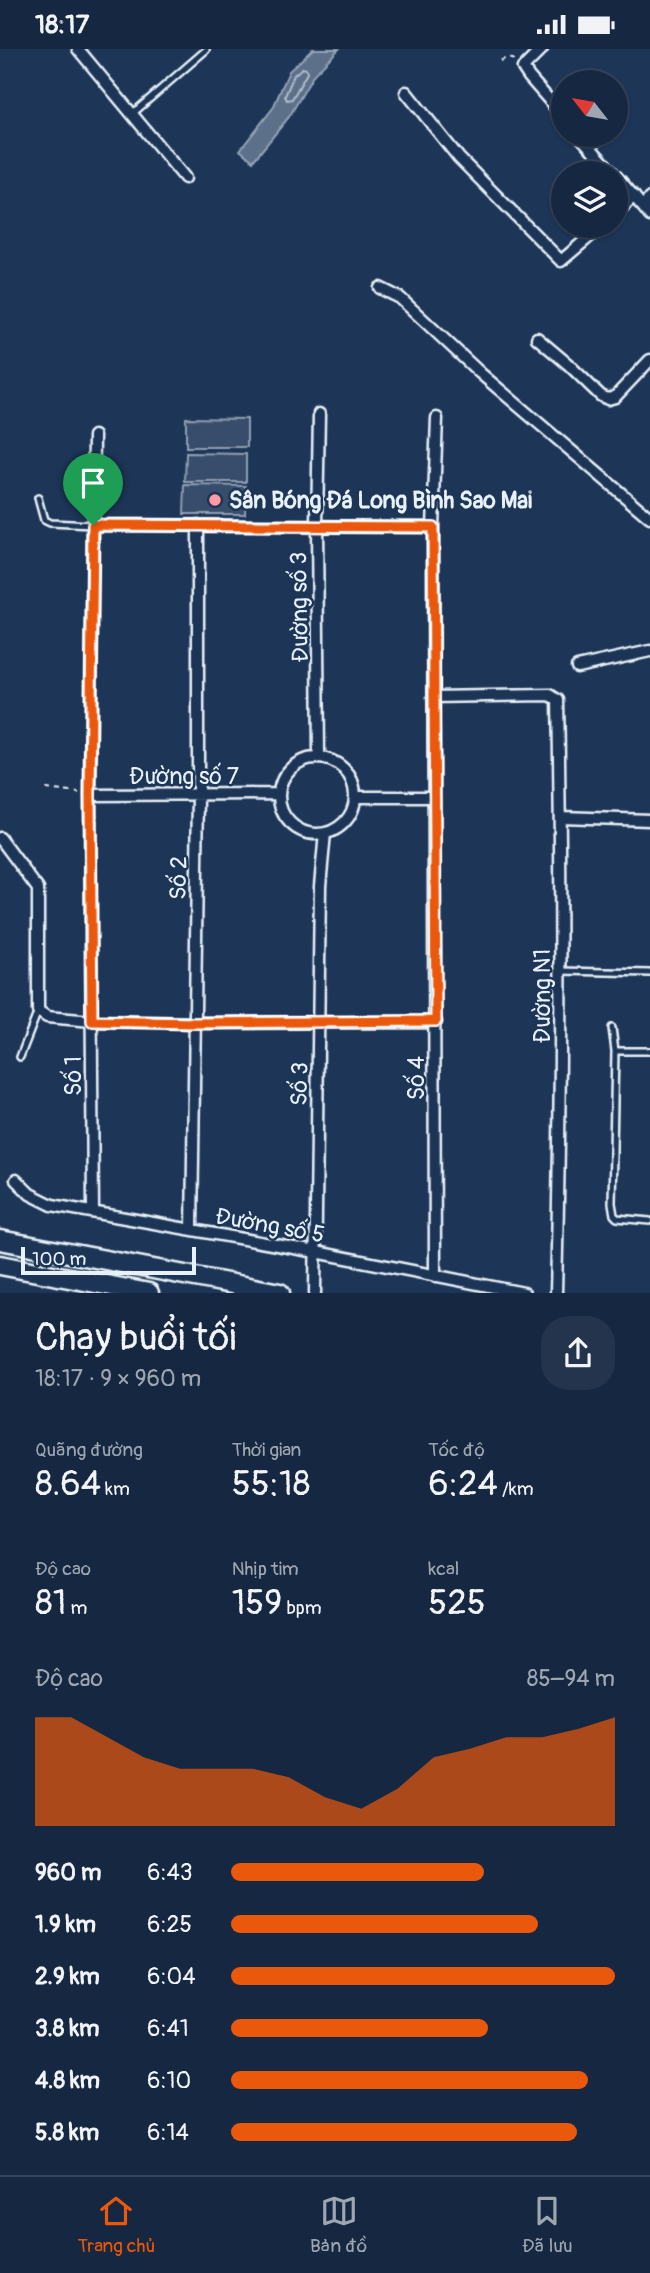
<!DOCTYPE html>
<html lang="vi">
<head>
<meta charset="utf-8">
<style>
	:root { --surface:#162841; --page:#23344c; --text:#f1f3f6; --muted:#9ea6b1; --line:#35445a; --accent:#ea580c }
	body { margin:0; font-family:Pangolin,sans-serif; background:var(--page); color:var(--text); height:100vh; display:flex; flex-direction:column; font-size:26px; white-space:nowrap }
	* { box-sizing:border-box; margin:0 }
	p { font-size:23px; color:var(--muted) }
	.icon { flex:none; width:38px; height:38px; fill:none; stroke:currentColor; stroke-width:2; stroke-linecap:round; stroke-linejoin:round }
	.map { position:relative; height:1244px; overflow:hidden }
	.side { display:flex; flex-direction:column; background:var(--surface); flex:1 }
	.side>* { flex:none }
	.needle { width:46px; rotate:301deg }
	.controls { position:absolute; left:551px; top:21px; display:grid; gap:14px }
	.controls a { display:grid; place-items:center; width:77px; height:77px; border-radius:50%; background:var(--surface); box-shadow:0 2px 5px #0004,0 0 0 2px var(--line); font-size:35px }
	.scale { position:absolute; left:21px; bottom:18px; width:175px; box-sizing:border-box; padding-left:7px; border:4px solid #e8f1f8; border-top:0; font-size:19px; line-height:24px; white-space:nowrap; color:#e8f1f8; -webkit-text-stroke:5px #1d3557; paint-order:stroke }
	.pin { position:absolute; display:grid; place-items:center; width:60px; height:60px; color:#fff; margin:-72px -30px; border-radius:50% 50% 50% 0; rotate:-45deg; box-shadow:0 0 7px #0007 }
	.pin .icon { rotate:45deg }
	.round { display:grid; place-items:center; flex:none; width:74px; height:74px; border-radius:28px; background:var(--page) }
	.head { display:flex; align-items:center; justify-content:space-between; height:119px; padding:0 35px }
	h1 { font-size:38px; font-weight:600; line-height:52px }
	.stats { display:grid; grid-template-columns:repeat(3,1fr); gap:10px; height:119px; padding:7px 35px }
	.stats div { display:grid; align-content:center }
	.stats b { font-size:35px; font-weight:600 }
	.stats small { font-size:19px; font-weight:400 }
	.stats p { font-size:19px }
	.chart { height:196px; padding:14px 35px }
	.chart p { display:flex; justify-content:space-between }
	.chart svg { width:100%; height:126px; margin-top:7px; fill:var(--accent); opacity:.7 }
	ul { padding:0 35px; list-style:none; font-size:23px }
	li { display:grid; grid-template-columns:112px 84px 1fr; align-items:center; height:52px }
	li i { height:18px; border-radius:9px; background:var(--accent) }
	.status { display:flex; justify-content:space-between; align-items:center; height:49px; padding:0 35px; background:var(--surface); direction:ltr }
	.status svg { height:19px; fill:currentColor }
	.tabs { display:flex; justify-content:space-around; align-items:center; height:98px; border-top:2px solid var(--line); background:var(--surface); font-size:19px; color:var(--muted) }
	.tabs a { display:grid; justify-items:center; gap:4px }
	.tabs .on { color:var(--accent) }
	.map>svg:first-child { display:block }
	.green { fill:#374d6c; stroke:#909fb2; stroke-width:2 }
	.water { fill:#5d7089; stroke:#95a4b5; stroke-width:2 }
	.lines { fill:none; stroke-linecap:round; stroke-linejoin:round }
	.shore { stroke:#b0bdcc; stroke-width:2 }
	.service-casing { stroke:#e8f1f8; stroke-width:10 }
	.minor-casing { stroke:#e8f1f8; stroke-width:15 }
	.trunk-casing { stroke:#e8f1f8; stroke-width:23 }
	.path { stroke:#e8f1f8; stroke-width:2; stroke-dasharray:5 5; stroke-linecap:butt }
	.service { stroke:#1d3557; stroke-width:5 }
	.minor { stroke:#1d3557; stroke-width:10 }
	.trunk { stroke:#1d3557; stroke-width:18 }
	.route-casing { stroke:#fff; stroke-width:14 }
	.route { stroke:#ea580c; stroke-width:9 }
	.poi-dot { fill:#ff9aa2; stroke:#1d3557; stroke-width:2.5 }
	.labels { text-anchor:middle; stroke-width:5; stroke-linejoin:round; paint-order:stroke }
	.poi-label { font-size:23px; font-weight:bold; fill:#e8f1f8; stroke:#1d3557; text-anchor:start }
	.street-label { font-size:23px; fill:#e8f1f8; stroke:#1d3557 }
</style>
</head>
<body>
<div class="status"><b>18:17</b><svg viewBox="0 0 49 12"><path d="M0 12V9h3v3zM5 12V6h3v6zM10 12V3h3v9zM15 12V0h3v12zM26 1h20v11H26zM47 4h2v5h-2z"/></svg></div>
<div class="map">
<svg width="650" height="1244" viewBox="0 0 650 1244">
	<rect width="100%" height="100%" fill="#1d3557"/>
	<filter id="ink" filterUnits="userSpaceOnUse"><feTurbulence type="fractalNoise" baseFrequency=".0143" numOctaves="2"/><feDisplacementMap in="SourceGraphic" scale="14" xChannelSelector="R" yChannelSelector="G"/><feConvolveMatrix kernelMatrix="1 2 1 2 8 2 1 2 1" color-interpolation-filters="sRGB"/></filter>
	<g filter="url(#ink)">
		<path class="green" d="M186,369l61,1v28h-61z
			M186,404l60,1v28h-61z
			M185,436l61,1 -1,28h-61z"/>
		<path class="water" d="M313,0h26l-25,25 -25,43 -36,44 -13,-11 33,-42 16,-37z"/>
		<g class="lines">
			<path class="shore" d="M302,19l4,1 1,4 -15,26 -5,1 -2,-4 9,-21z"/>
			<defs>
				<path id="service" d="M132,65l74,-64
					M38,449l6,22 6,3 43,2
					M561,922l89,2
					M612,979l3,23
					M650,1002h-35l-3,152 2,12 3,3 33,3
					M20,1008l18,-46"/>
				<path id="minor" d="M78,0l107,129
					M542,0l-19,19 6,9 35,40
					M406,43l53,66 102,103 41,-35
					M579,86l34,38
					M616,127l27,31
					M650,149l-7,9 7,9
					M616,164l18,-17
					M380,239l20,10 80,75 170,145
					M537,289l32,27 32,31 7,3 7,-2 35,-37
					M319,365l-2,112 2,231
					M93,476l340,2
					M577,618l73,-16
					M433,648l117,-2 8,5c4,198 3,395 -2,593
					M279 747a38 38 0 1 1 76 0a38 38 0 1 1-76 0Z
					M90,746l189,-1
					M356,748h77
					M561,768l89,3
					M0,789l38,51v122l9,6 45,4 103,2 241,-1
					M16,1131l14,14 22,11 264,47 208,41
					M93,1163l-3,-417 4,-359
					M192,1181l6,-435v-270
					M435,1227l-2,-749 4,-109
					M315,1244l5,-407 5,-53"/>
				<path id="trunk" d="M0,1191l280,53
					M0,1216l149,28"/>
			</defs>
			<use href="#service" class="service-casing"/>
			<use href="#minor" class="minor-casing"/>
			<use href="#trunk" class="trunk-casing"/>
			<path class="path" d="M500,12l7,-3 8,2
				M46,740l33,4"/>
			<use href="#service" class="service"/>
			<use href="#minor" class="minor"/>
			<use href="#trunk" class="trunk"/>
		</g>
	</g>
	<g class="lines" filter="url(#ink)">
		<defs>
			<path id="route" d="M93,476l340,2 3,494 -241,2 -103,-2 -2,-226z"/>
		</defs>
		<use href="#route" class="route-casing"/>
		<use href="#route" class="route"/>
	</g>
	<circle class="poi-dot" cx="215" cy="451" r="7"/>
	<g class="labels">
		<g class="poi-label">
			<text x="229" y="459">Sân Bóng Đá Long Bình Sao Mai</text>
		</g>
		<g class="street-label">
			<text transform="translate(299 558) rotate(-91)" y="8">Đường số 3</text>
			<text x="184" y="735">Đường số 7</text>
			<text transform="translate(178 829) rotate(-89)" y="8">Số 2</text>
			<text transform="translate(542 947) rotate(-90)" y="8">Đường N1</text>
			<text transform="translate(73 1027) rotate(-90)" y="8">Số 1</text>
			<text transform="translate(416 1029) rotate(-90)" y="8">Số 4</text>
			<text transform="translate(299 1035) rotate(-89)" y="8">Số 3</text>
			<text transform="translate(270 1176) rotate(10)" y="8">Đường số 5</text>
		</g>
	</g>
</svg>
<div class="controls">
<a><svg class="needle" viewBox="-14 -14 28 28"><path d="M0-13l5 13h-10z" fill="#e53935"/><path d="M0 13l5-13h-10z" fill="#9ea6b1"/></svg></a>
<a><svg class="icon" aria-label="layers" viewBox="0 0 24 24"><path d="M12 4l9 5-9 5-9-5zM3 14l9 5 9-5"/></svg></a>
</div>
<div class="scale">100 m</div>
<div class="pin" style="left:93px;top:476px;background:#1e9e55"><svg class="icon" aria-label="arrive" viewBox="0 0 24 24"><path d="M6 21V4h12l-3 4 3 4H6"/></svg></div>
</div>
<section class="side">
<div class="head"><div><h1>Chạy buổi tối</h1><p>18:17 · 9 × 960 m</p></div><a class="round"><svg class="icon" aria-label="share" viewBox="0 0 24 24"><path d="M12 15V3M7 8l5-5 5 5M5 13v7h14v-7"/></svg></a></div>
<div class="stats">
<div><p>Quãng đường</p><b>8.64<small> km</small></b></div>
<div><p>Thời gian</p><b>55:18</b></div>
<div><p>Tốc độ</p><b>6:24<small> /km</small></b></div>
</div>
<div class="stats">
<div><p>Độ cao</p><b>81<small> m</small></b></div>
<div><p>Nhịp tim</p><b>159<small> bpm</small></b></div>
<div><p>kcal</p><b>525</b></div>
</div>
<div class="chart"><p><span>Độ cao</span>85–94 m</p>
<svg viewBox="0 0 160 44" preserveAspectRatio="none"><path d="M0 44V6L10 6L20 13L30 20L40 24L50 24L60 24L70 27L80 34L90 38L100 31L110 20L120 17L130 13L140 13L150 10L160 6V44z"/></svg>
</div>
<ul>
<li><b>960 m</b>6:43<i style="width:66%"></i></li>
<li><b>1.9 km</b>6:25<i style="width:80%"></i></li>
<li><b>2.9 km</b>6:04<i style="width:100%"></i></li>
<li><b>3.8 km</b>6:41<i style="width:67%"></i></li>
<li><b>4.8 km</b>6:10<i style="width:93%"></i></li>
<li><b>5.8 km</b>6:14<i style="width:90%"></i></li>
</ul>
</section>
<nav class="tabs">
<a class="on"><svg class="icon" aria-label="home" viewBox="0 0 24 24"><path d="M3 11l9-7 9 7M6 9v11h12V9"/></svg>Trang chủ</a>
<a><svg class="icon" aria-label="map" viewBox="0 0 24 24"><path d="M3 6l6-2 6 2 6-2v14l-6 2-6-2-6 2zM9 4v14M15 6v14"/></svg>Bản đồ</a>
<a><svg class="icon" aria-label="saved" viewBox="0 0 24 24"><path d="M7 4h10v16l-5-4-5 4z"/></svg>Đã lưu</a>
</nav>
</body>
</html>
